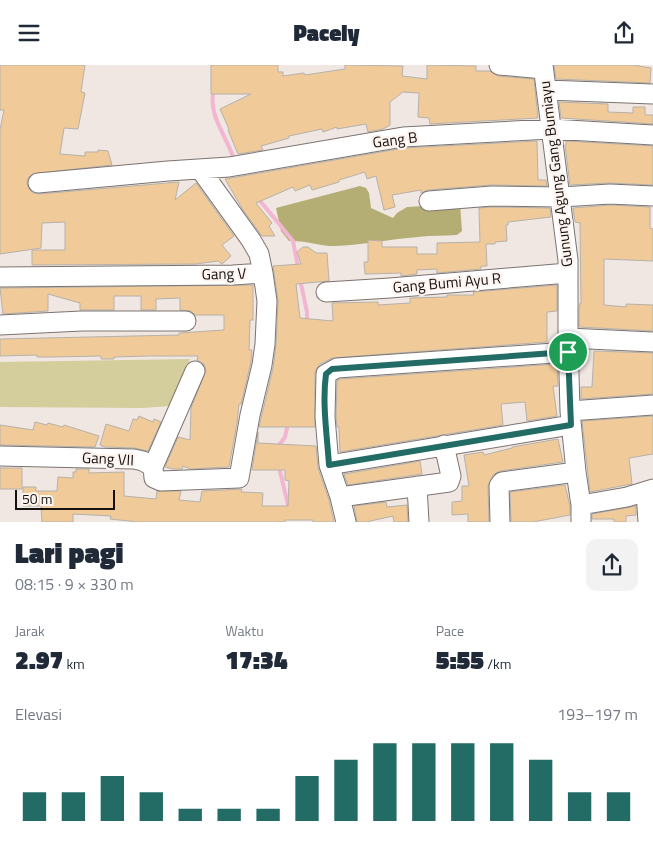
<!DOCTYPE html>
<html lang="id">
<head>
<meta charset="utf-8">
<style>
	:root { --surface:#fff; --page:#f2f2f3; --text:#1f2937; --muted:#747a83; --accent:#236c66 }
	body { margin:0; font-family:"Titillium Web",sans-serif; background:var(--page); color:var(--text); height:100vh; display:flex; flex-direction:column; font-size:19px; white-space:nowrap }
	* { box-sizing:border-box; margin:0 }
	p { font-size:16px; color:var(--muted) }
	.icon { flex:none; width:28px; height:28px; fill:none; stroke:currentColor; stroke-width:2; stroke-linecap:round; stroke-linejoin:round }
	.map { position:relative; height:457px; overflow:hidden }
	.drawer { display:flex; flex-direction:column; background:var(--surface); flex:1 }
	.drawer>* { flex:none }
	.scale { position:absolute; left:15px; bottom:12px; width:100px; box-sizing:border-box; padding-left:5px; border:2px solid #14110f; border-top:0; font-size:14px; line-height:18px; white-space:nowrap; color:#14110f; -webkit-text-stroke:4px #fdf4f0; paint-order:stroke }
	.pin { position:absolute; display:grid; place-items:center; width:42px; height:42px; color:#fff; margin:-21px; border:2px solid #fff; border-radius:50%; box-shadow:0 1px 5px #0007 }
	.round { display:grid; place-items:center; flex:none; width:52px; height:52px; border-radius:10px; background:var(--page) }
	.headline { display:flex; align-items:center; justify-content:space-between; height:85px; padding:0 15px }
	h1 { font-size:28px; font-weight:800; line-height:38px }
	.metrics { display:grid; grid-template-columns:repeat(3,1fr); gap:8px; height:85px; padding:5px 15px }
	.metrics div { display:grid; align-content:center }
	.metrics b { font-size:25px; font-weight:800 }
	.metrics small { font-size:14px; font-weight:400 }
	.metrics p { font-size:14px }
	.chart { height:140px; padding:10px 15px }
	.chart p { display:flex; justify-content:space-between }
	.chart svg { width:100%; height:90px; margin-top:5px; stroke:var(--accent); stroke-width:6 }
	header { display:flex; justify-content:space-between; align-items:center; height:65px; padding:0 15px; background:var(--surface); font-size:22px; font-weight:800 }
	.map>svg:first-child { display:block }
	.green { fill:#d3ce9c }
	.forest { fill:#b4ae74 }
	.lines { fill:none; stroke-linecap:round; stroke-linejoin:round }
	.stream { stroke:#f2b6d0; stroke-width:4 }
	.building { fill:#f0cb99; stroke:#b6b1aa }
	.minor-casing { stroke:#7c7471; stroke-width:21 }
	.minor { stroke:#fff; stroke-width:19 }
	.route-casing { stroke:#fff; stroke-width:10 }
	.route { stroke:#236c66; stroke-width:6 }
	.labels { text-anchor:middle; stroke-width:4.5; stroke-linejoin:round; paint-order:stroke }
	.street-label { font-size:15px; fill:#14110f; stroke:#fdf4f0 }
</style>
</head>
<body>
<header><svg class="icon" aria-label="menu" viewBox="0 0 24 24"><path d="M4 6h16M4 12h16M4 18h16"/></svg>Pacely<svg class="icon" aria-label="share" viewBox="0 0 24 24"><path d="M12 15V3M7 8l5-5 5 5M5 13v7h14v-7"/></svg></header>
<div class="map">
<svg width="653" height="457" viewBox="0 0 653 457">
	<rect width="100%" height="100%" fill="#f0e6e2"/>
	<path class="green" d="M190,294l-19,47 -28,2 -143,-1v-45z"/>
	<path class="forest" d="M360,121l6,2 3,5 2,15 22,10 4,-5 10,-6 53,-3 2,27 -5,4c-13,1 -26,0 -39,2 -27,2 -55,8 -84,9 -15,0 -30,-6 -45,-5l-8,-10 -5,-23z"/>
	<g class="lines">
		<path class="stream" d="M214,24c-7,27 13,46 20,71
			M257,132l36,44 5,26
			M300,214l7,33v12
			M277,383l8,-11 3,-14
			M279,402l10,42"/>
	</g>
	<path class="building" d="M0,0h85l-4,27 4,1 -7,36 -14,-1 -4,26 25,2v-4h13v-2l10,1 4,14 -80,9 -4,4 -1,6 2,5 4,4 6,1 140,-12 -4,18 21,-17 38,53 -12,9 9,11 -9,8 -4,-3 -22,3 -164,1v-15h33v-28l-23,1 -1,25 -41,6v-124l4,-20h-4z
		M211,0h67v7h5v4l21,-3 1,2 40,-6v-4l58,1 -1,10 25,3v-14l49,1v5h14l8,5 36,3 4,39 -108,6 -1,-6 -11,-1 1,-24 -16,-1 -13,10v23l-7,4 -15,3 -2,-8 -29,5v-2l-14,5 -1,-3 -33,7v2l-28,8 2,4 -25,4 -10,-24 1,-1 -9,-20 31,-15h-40z
		M554,0h79l18,3 -1,15 -94,-4z
		M559,37l49,2v8l25,1v-6h12v8h8v9l-92,-6z
		M537,76l1,39h8l1,6 -56,-1 -63,5 -7,3v-3l-29,5 3,12 -11,3 -8,-34 -9,3 -2,-7 -26,8v2l-27,8 -2,-5 -15,6 -2,-4 -37,16 16,20 -3,3 6,10h-13l-19,-26 -18,-31 179,-31z
		M566,76l87,5v39l-44,-2 -39,2 -5,-40h1z
		M610,140l40,2v21l3,1v32l-49,-2v46l22,2v-3l27,1v26l-74,-4v-17l1,-7h1l-1,-80 -5,-1 -2,-14z
		M492,142l58,1 1,9 -43,5v3h-2l1,16 -12,1v2h-9l1,22h-6v3l-44,4v-4l-20,1v4l-16,2v-3l-36,1 -1,-12h4v-22l14,1v6h35v7h20v-11l43,-1 -1,-34z
		M303,182h5l8,6h11l2,28 -33,3 4,34 33,3 -1,-18 46,-1v3l32,-2v-5l37,-1v-2h27l-1,-3 84,-7v26l-10,1v30l-215,16 -12,6 -3,4 -2,5v54h-56l14,-59 3,-23 2,-44 -5,-35 28,-2 -4,-12z
		M253,220v35h-3l-1,30h3l-1,12 -10,42h-2l-2,19 -8,44 -39,2 -7,-3 -1,3h-9l-8,-2 13,-30 12,3 1,-32 15,-38 -2,-6 -7,-4 1,-4h-49l-35,1v2h-13v-3l-48,1h-16v-2l-37,1v-17l179,-4v-2l45,-3v-15h-29l-4,-4 -11,-1v-12l-24,1v11h-15v-14h-27v14h-34v-7l-32,-9v17l-45,3 -3,-26z
		M594,286l59,2v41l-72,5v-12h11z
		M557,299l1,22h-5l4,30 -30,5 -2,-19 -24,2 2,21 -163,27 -1,-25h-2l-1,-10 1,-36 3,-2z
		M139,351l14,6 1,-3 7,3 -13,29 -14,-3 -29,-1 -5,-2 6,-21 23,7 4,-12 4,1z
		M653,351v38l-24,4 3,26 -42,8 -8,-71z
		M35,357l12,3 1,-2 15,4 1,-2 35,11 -4,11 -95,-2v-20l33,5z
		M258,367v11l58,3 2,22 11,32 5,22h-21v-2h-28v2h-147l-28,-3 1,-3 -38,-2v8h-31l-1,-16h-18v-19h13v4h21l1,-14 15,1v-6h3v-3h13v4l35,-1v24l32,3 1,-8h24l-2,9 21,2 2,-11 40,-2 -1,3 22,1 -1,13h26l1,-25 -4,-1v-10h-33z
		M558,374l5,23 -63,9 -7,4 -5,11 1,36h-21v-8l-16,1v-13l10,-1v-15h7l-5,-31 19,-3 1,3 28,-7v-1z
		M420,396l2,13 -74,11 -4,-11z
		M0,403h22v21h-22z
		M565,420l5,21v9l-37,7h-22l-1,-30z
		M386,437l1,5 20,-2 1,17h-14l-1,-6 -27,6h-9l-3,-16z
		M636,441v9l-10,1v6h-12v-3h-22v-5z"/>
	<g class="lines">
		<defs>
			<path id="minor" d="M499,0l44,4
				M543,0l25,195v78l2,73 6,61 5,33v17
				M546,25l107,4
				M200,104l51,71 8,14 4,19
				M38,118l130,-12 61,-4 174,-30 148,-8 102,6
				M429,136l63,-5 69,1 49,-3 43,2
				M0,212l233,-2 30,-2 4,28 -2,43 -3,21 -12,50 -11,63 -78,3 -7,-3 -1,-11 -10,-6 -9,-2 -134,-3
				M326,227l64,-4 178,-15
				M0,260l82,-4h104
				M568,273l85,4
				M570,346l83,-6
				M329,400l242,-40
				M153,402l42,-96
				M417,421l2,36
				M646,427l2,30
				M340,432l109,-15 2,-6 -7,-31
				M581,440l46,-8 26,-8
				M346,457l-6,-25 -11,-32 -4,-48 1,-43 11,-6 231,-16
				M500,457l-1,-36 3,-4 74,-10"/>
		</defs>
		<use href="#minor" class="minor-casing"/>
		<use href="#minor" class="minor"/>
	</g>
	<g class="lines">
		<defs>
			<path id="route" d="M568,287l3,73 -242,40c-2,-30 -7,-62 -3,-91l6,-5z"/>
		</defs>
		<use href="#route" class="route-casing"/>
		<use href="#route" class="route"/>
	</g>
	<g class="labels">
		<g class="street-label">
			<text transform="translate(395 75) rotate(-7)" y="5">Gang B</text>
			<text transform="translate(556 109) rotate(-97)" y="5">Gunung Agung Gang Bumiayu</text>
			<text transform="translate(224 209) rotate(-1)" y="5">Gang V</text>
			<text transform="translate(447 218) rotate(-5)" y="5">Gang Bumi Ayu R</text>
			<text transform="translate(108 394) rotate(3)" y="5">Gang VII</text>
		</g>
	</g>
</svg>
<div class="scale">50 m</div>
<div class="pin" style="left:568px;top:287px;background:#1e9e55"><svg class="icon" aria-label="arrive" viewBox="0 0 24 24"><path d="M6 21V4h12l-3 4 3 4H6"/></svg></div>
</div>
<section class="drawer">
<div class="headline"><div><h1>Lari pagi</h1><p>08:15 · 9 × 330 m</p></div><a class="round"><svg class="icon" aria-label="share" viewBox="0 0 24 24"><path d="M12 15V3M7 8l5-5 5 5M5 13v7h14v-7"/></svg></a></div>
<div class="metrics">
<div><p>Jarak</p><b>2.97<small> km</small></b></div>
<div><p>Waktu</p><b>17:34</b></div>
<div><p>Pace</p><b>5:55<small> /km</small></b></div>
</div>
<div class="chart"><p><span>Elevasi</span>193–197 m</p>
<svg viewBox="0 0 160 44" preserveAspectRatio="none"><path d="M5 44V30M15 44V30M25 44V22M35 44V30M45 44V38M55 44V38M65 44V38M75 44V22M85 44V14M95 44V6M105 44V6M115 44V6M125 44V6M135 44V14M145 44V30M155 44V30"/></svg>
</div>
</section>
</body>
</html>
